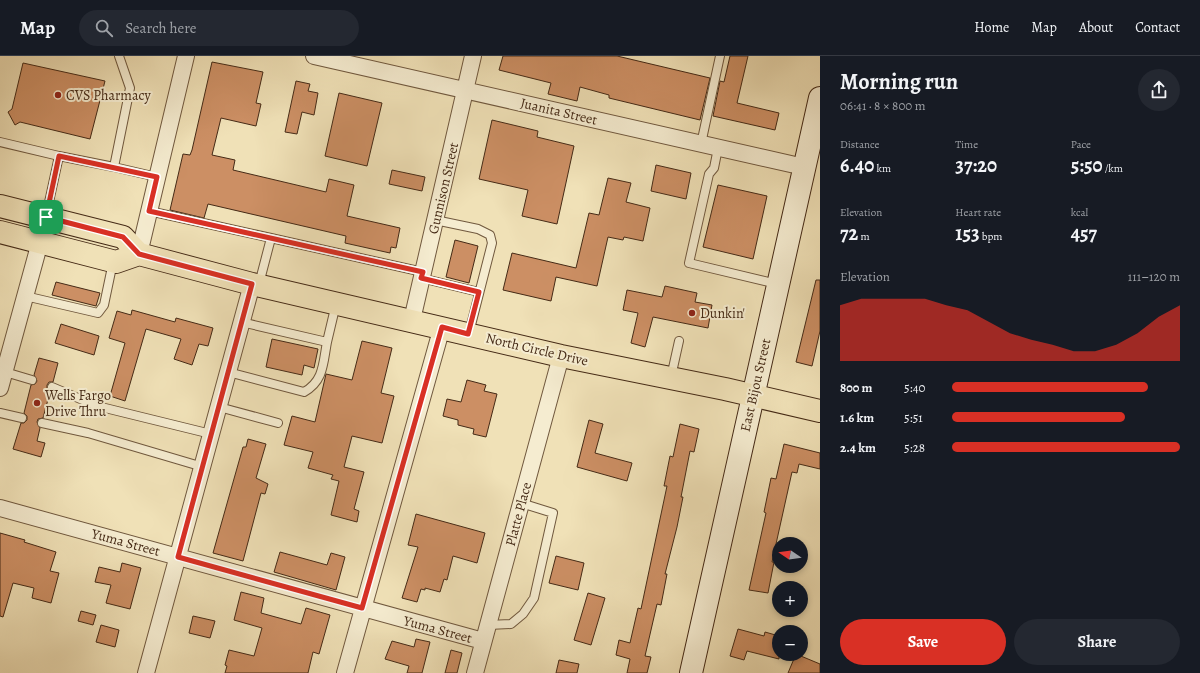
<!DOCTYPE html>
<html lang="en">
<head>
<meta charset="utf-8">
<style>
	:root { --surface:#171b24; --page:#242831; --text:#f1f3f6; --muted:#9ea1a6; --line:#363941; --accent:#d93025 }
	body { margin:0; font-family:Alegreya,serif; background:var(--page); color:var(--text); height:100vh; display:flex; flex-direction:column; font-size:15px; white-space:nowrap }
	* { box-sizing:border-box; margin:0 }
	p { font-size:13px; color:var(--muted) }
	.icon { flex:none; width:22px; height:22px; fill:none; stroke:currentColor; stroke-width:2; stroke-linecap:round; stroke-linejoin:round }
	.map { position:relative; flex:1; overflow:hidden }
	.details { display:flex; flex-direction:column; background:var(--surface); width:380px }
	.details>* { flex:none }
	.needle { width:26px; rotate:283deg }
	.tools { position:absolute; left:772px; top:481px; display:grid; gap:8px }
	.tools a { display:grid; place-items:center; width:36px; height:36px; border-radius:50%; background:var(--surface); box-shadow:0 2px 6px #0003; font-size:20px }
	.pin { position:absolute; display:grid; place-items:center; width:34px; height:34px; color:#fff; margin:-17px; border-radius:8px; box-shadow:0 2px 6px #0006 }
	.round { display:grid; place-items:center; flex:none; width:42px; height:42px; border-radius:21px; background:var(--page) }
	.overview { display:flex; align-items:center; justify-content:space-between; height:68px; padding:0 20px }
	h1 { font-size:22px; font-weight:700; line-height:30px }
	.stats { display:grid; grid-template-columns:repeat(3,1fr); gap:6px; height:68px; padding:4px 20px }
	.stats div { display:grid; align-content:center }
	.stats b { font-size:20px; font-weight:700 }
	.stats small { font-size:11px; font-weight:400 }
	.stats p { font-size:11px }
	.chart { height:112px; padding:8px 20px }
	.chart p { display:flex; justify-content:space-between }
	.chart svg { width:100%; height:72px; margin-top:4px; fill:var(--accent); opacity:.7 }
	.button { display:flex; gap:8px; margin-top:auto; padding:8px 20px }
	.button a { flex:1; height:46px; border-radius:24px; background:var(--accent); color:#fff; font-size:16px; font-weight:700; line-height:46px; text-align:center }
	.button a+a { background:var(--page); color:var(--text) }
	ul { padding:0 20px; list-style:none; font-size:13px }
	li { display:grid; grid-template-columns:64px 48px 1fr; align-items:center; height:30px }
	li i { height:10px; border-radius:5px; background:var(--accent) }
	header { display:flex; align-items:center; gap:24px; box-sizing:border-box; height:56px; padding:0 20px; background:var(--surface); border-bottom:1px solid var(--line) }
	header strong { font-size:19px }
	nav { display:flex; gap:22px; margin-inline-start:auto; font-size:14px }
	.search { width:280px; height:36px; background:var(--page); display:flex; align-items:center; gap:10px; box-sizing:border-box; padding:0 14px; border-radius:22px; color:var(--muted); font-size:15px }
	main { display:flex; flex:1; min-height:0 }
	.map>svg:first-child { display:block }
	.building { fill:#cc8f64; stroke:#452a16 }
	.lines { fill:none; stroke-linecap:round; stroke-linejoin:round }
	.lane-casing { stroke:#70583e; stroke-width:10 }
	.street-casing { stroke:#70583e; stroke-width:18 }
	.secondary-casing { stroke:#452a16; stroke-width:24 }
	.primary-casing { stroke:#452a16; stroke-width:24 }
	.lane { stroke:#f5ecd0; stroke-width:8 }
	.street { stroke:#f5ecd0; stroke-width:16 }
	.secondary { stroke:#f5ecd0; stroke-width:22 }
	.primary { stroke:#f0e1b7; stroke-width:22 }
	.route-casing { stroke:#fff; stroke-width:8 }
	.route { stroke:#d93025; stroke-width:5 }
	.poi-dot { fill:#8f2418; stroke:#f5ecd0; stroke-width:1.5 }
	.labels { text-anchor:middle; stroke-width:4; stroke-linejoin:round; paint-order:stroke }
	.poi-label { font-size:14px; fill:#452a16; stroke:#f5ecd0; text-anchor:start }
	.street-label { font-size:14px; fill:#452a16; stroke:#f5ecd0 }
</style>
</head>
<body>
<header>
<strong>Map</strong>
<div class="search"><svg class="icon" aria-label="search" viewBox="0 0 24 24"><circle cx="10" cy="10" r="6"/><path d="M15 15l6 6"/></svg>Search here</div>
<nav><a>Home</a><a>Map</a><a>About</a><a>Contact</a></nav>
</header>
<main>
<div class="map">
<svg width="820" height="617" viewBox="0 0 820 617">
	<rect width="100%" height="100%" fill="#f0e1b7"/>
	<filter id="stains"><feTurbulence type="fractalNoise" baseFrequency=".005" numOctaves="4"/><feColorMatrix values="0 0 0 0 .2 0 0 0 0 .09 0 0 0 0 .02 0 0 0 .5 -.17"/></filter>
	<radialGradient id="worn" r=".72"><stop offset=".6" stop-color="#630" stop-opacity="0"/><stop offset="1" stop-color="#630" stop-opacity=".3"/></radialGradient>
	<path class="building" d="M503,0h114l93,22 -10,42 -91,-22v-3l-29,-8 -3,14 -29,-7 3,-11 -52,-13z
		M730,0h18l-11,47 42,10 -4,17 -62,-14 7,-35 4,1z
		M212,6l51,10 -7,31 5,1 -5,22 -35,-8 -9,37 23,5 -2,10 93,22 3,-13 25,6 -7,31 53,12 -4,20 -5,-1 -1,6 -45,-10 1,-7 -138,-32 -4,14 -34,-8 13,-56 7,1 2,-5z
		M23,7l82,18 -15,58 -70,-17 -5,3 -7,-13 4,-3z
		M296,25l14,3 -2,7 10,2 -4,22 -12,-3 -5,22 -12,-2z
		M339,37l43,10 -15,63 -42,-10z
		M492,64l46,11 -1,6 37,9 -17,78 -35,-8 6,-26 -49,-11z
		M656,109l35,8 -5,26 -35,-8z
		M392,114l33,7 -3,14 -33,-7z
		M608,122l23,5 -5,19 24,6 -7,33 -19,-4 -1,3 -15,-3 -11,49 -41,-9 -5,24 -48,-11 9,-37 64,15 13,-55 10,2z
		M718,129l49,11 -14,63 -50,-12z
		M455,184l23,6 -9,37 -23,-6z
		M816,224h4v51l-8,35 -16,-4z
		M56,226l44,11 -4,13 -44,-11z
		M665,230l32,7 -2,9 17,3 -4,23 -55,-11 -8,30 -14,-4 7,-30 -15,-3 4,-20 35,7z
		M132,254l43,12 1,-4 37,10 -5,18 -9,-2 -7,21 -18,-6 7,-20 -35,-10 -21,72 -15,-5 15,-53 -16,-5 8,-27 14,4z
		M61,268l38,12 -5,19 -39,-12z
		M272,283l46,10 -4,19 -10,-3 -2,10 -36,-8z
		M362,285l30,7 -11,45 13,3 -12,47 -30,-7 -8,31 20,5 -10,37 5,2 -2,11 -26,-7 8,-34 -8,-2 2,-4 -25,-7 5,-16 -29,-7 8,-29 23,6 11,-48 26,6z
		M39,302l19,5 -5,19h-4l-2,3v5l3,2 -7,26 -5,1 -1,3 3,6 -3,13 8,2 -4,14 -28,-8 8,-26h3l3,-3v-4l-3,-3 7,-28 4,-1 2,-3 -3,-6z
		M467,324l19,5 -2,6 13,3 -11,43 -13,-3 1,-5 -16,-4v-5l-15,-4 4,-17 14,3z
		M589,364l14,4 -8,29 37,10 -5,18 -50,-14z
		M680,368l19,5 -5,23 -4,-1 -9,46h2l-6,30 -12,47h2l-6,31 -4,-1 -12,52 6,1 -4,16h-20l3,-14 -14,-4 3,-15 11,3 8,-35 3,1 26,-123h-3l6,-30 3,1z
		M248,383l18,5 -10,34 12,6 -3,10 -4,-1 -18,68 -30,-8 30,-106h3z
		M784,388l36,9v16l-21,-5 -2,9 -5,-1 -20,90h2l-6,31 -19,-3 17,-77 -2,-1 7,-34 5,1z
		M416,458l69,19 -8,30 -24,-7 -6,24 -3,-1 -4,13 -15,-4v2l-4,-1 -4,13 -15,-4 16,-51 -10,-2z
		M0,477l25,7 -1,2 32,10 -6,19 9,2 -8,30 -19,-5 2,-10 -21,-5 -10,34 -3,-1z
		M280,496l47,13 4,-12 14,4 -9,33 -62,-18z
		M556,500l28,7 -6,27 -29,-7z
		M122,507l19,5 -11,41 -24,-6 5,-18 -16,-3 4,-15 21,5z
		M241,536l23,6 -3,15 40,11 5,-16 24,7 -11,39 -6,-2 -5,21h-83l2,-7 -2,-1 4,-15 25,6 8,-28 -28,-8z
		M588,537l17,5 -14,47 -17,-5z
		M81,555l15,4 -3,10 -15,-4z
		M193,560l22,5 -5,17 -21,-5z
		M101,569l18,5 -4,17 -19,-5z
		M738,573l26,7 1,-4 14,4v23l-32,-8 -3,9 -14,-4z
		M416,583l14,3 -8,31h-15l2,-7 -24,-7 7,-18 22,6z
		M451,594l11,3 -5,20h-12z
		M796,598l24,10v9h-32z
		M559,604l20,4 -2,9h-21z"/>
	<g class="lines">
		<defs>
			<path id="lane" d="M119,0l11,32 -16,79 43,10
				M0,86l59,14
				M701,88l19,-88
				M718,92l-4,20 -5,6 -20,89 88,21
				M149,155l122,27
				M46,160l13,-60 55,11
				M435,164l43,9 12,6 2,8 -23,90
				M421,222l58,14
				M259,228l12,-46 152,34
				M25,240l73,17 6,-8 9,-43
				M327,286l9,-38
				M5,316l27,8
				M228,316l76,20c20,-11 19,-29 23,-50l-86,-20
				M671,321l8,-36
				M52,331l45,19 114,28
				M219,351l59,16
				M0,357l22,5
				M42,367l46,10 115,34
				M488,569l23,-1 12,-10 11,-16 19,-85 -32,-10"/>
			<path id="street" d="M314,0l490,111
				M139,198l47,-198
				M412,264l61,-264
				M0,332l40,-146
				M0,452l483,133
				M146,617l106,-389
				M345,617l97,-346
				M475,617l86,-317"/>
			<path id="secondary" d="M691,617l129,-575"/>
			<path id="primary" d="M0,150l123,31 16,17 113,30 309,72 164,33 95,22
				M0,176l116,30 23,-8"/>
		</defs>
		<use href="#lane" class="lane-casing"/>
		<use href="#street" class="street-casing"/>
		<use href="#secondary" class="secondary-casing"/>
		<use href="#primary" class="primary-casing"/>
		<use href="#lane" class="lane"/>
		<use href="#street" class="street"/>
		<use href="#secondary" class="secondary"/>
		<use href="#primary" class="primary"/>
	</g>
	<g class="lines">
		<defs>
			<path id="route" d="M59,100l98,21 -8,34 274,61 -2,6 58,14 -11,42 -26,-7 -80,281 -184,-51 74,-273 -113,-30 -16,-17 -77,-20z"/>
		</defs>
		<use href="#route" class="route-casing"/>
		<use href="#route" class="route"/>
	</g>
	<g class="poi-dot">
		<circle cx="58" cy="39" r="4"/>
		<circle cx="692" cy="257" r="4"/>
		<circle cx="37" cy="347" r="4"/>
	</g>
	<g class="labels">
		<g class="poi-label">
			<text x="66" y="44">CVS Pharmacy</text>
			<text x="700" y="262">Dunkin'</text>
			<text x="45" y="344">Wells Fargo<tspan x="45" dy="16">Drive Thru</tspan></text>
		</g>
		<g class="street-label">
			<text transform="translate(559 55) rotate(13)" y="5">Juanita Street</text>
			<text transform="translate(443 132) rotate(-77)" y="5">Gunnison Street</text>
			<text transform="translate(537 293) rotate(13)" y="5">North Circle Drive</text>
			<text transform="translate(755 329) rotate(-77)" y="5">East Bijou Street</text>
			<text transform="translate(518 458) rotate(-75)" y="5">Platte Place</text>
			<text transform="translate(126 486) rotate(15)" y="5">Yuma Street</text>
			<text transform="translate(438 573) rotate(15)" y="5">Yuma Street</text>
		</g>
	</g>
	<rect width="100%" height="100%" filter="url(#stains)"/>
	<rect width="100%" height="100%" fill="url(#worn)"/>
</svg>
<div class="tools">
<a><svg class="needle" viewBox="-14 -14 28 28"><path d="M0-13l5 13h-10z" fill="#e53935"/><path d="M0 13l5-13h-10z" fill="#9ea1a6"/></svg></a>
<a>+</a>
<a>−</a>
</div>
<div class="pin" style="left:46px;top:161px;background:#1e9e55"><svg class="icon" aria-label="arrive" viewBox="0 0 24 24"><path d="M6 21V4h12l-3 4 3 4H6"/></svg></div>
</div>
<section class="details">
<div class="overview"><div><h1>Morning run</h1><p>06:41 · 8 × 800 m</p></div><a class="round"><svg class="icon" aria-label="share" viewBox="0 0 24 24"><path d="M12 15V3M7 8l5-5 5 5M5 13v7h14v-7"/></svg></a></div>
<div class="stats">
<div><p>Distance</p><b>6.40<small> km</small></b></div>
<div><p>Time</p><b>37:20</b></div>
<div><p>Pace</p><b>5:50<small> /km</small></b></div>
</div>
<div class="stats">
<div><p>Elevation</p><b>72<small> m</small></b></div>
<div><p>Heart rate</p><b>153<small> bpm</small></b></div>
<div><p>kcal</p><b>457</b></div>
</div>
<div class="chart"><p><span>Elevation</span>111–120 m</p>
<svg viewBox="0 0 160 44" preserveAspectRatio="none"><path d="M0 44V10L10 6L20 6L30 6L40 6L50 10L60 13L70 20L80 27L90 31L100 34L110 38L120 38L130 34L140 27L150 17L160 10V44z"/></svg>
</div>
<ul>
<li><b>800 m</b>5:40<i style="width:86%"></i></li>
<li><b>1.6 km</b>5:51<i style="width:76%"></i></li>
<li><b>2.4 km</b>5:28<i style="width:100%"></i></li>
</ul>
<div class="button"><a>Save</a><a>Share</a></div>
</section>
</main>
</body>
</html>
